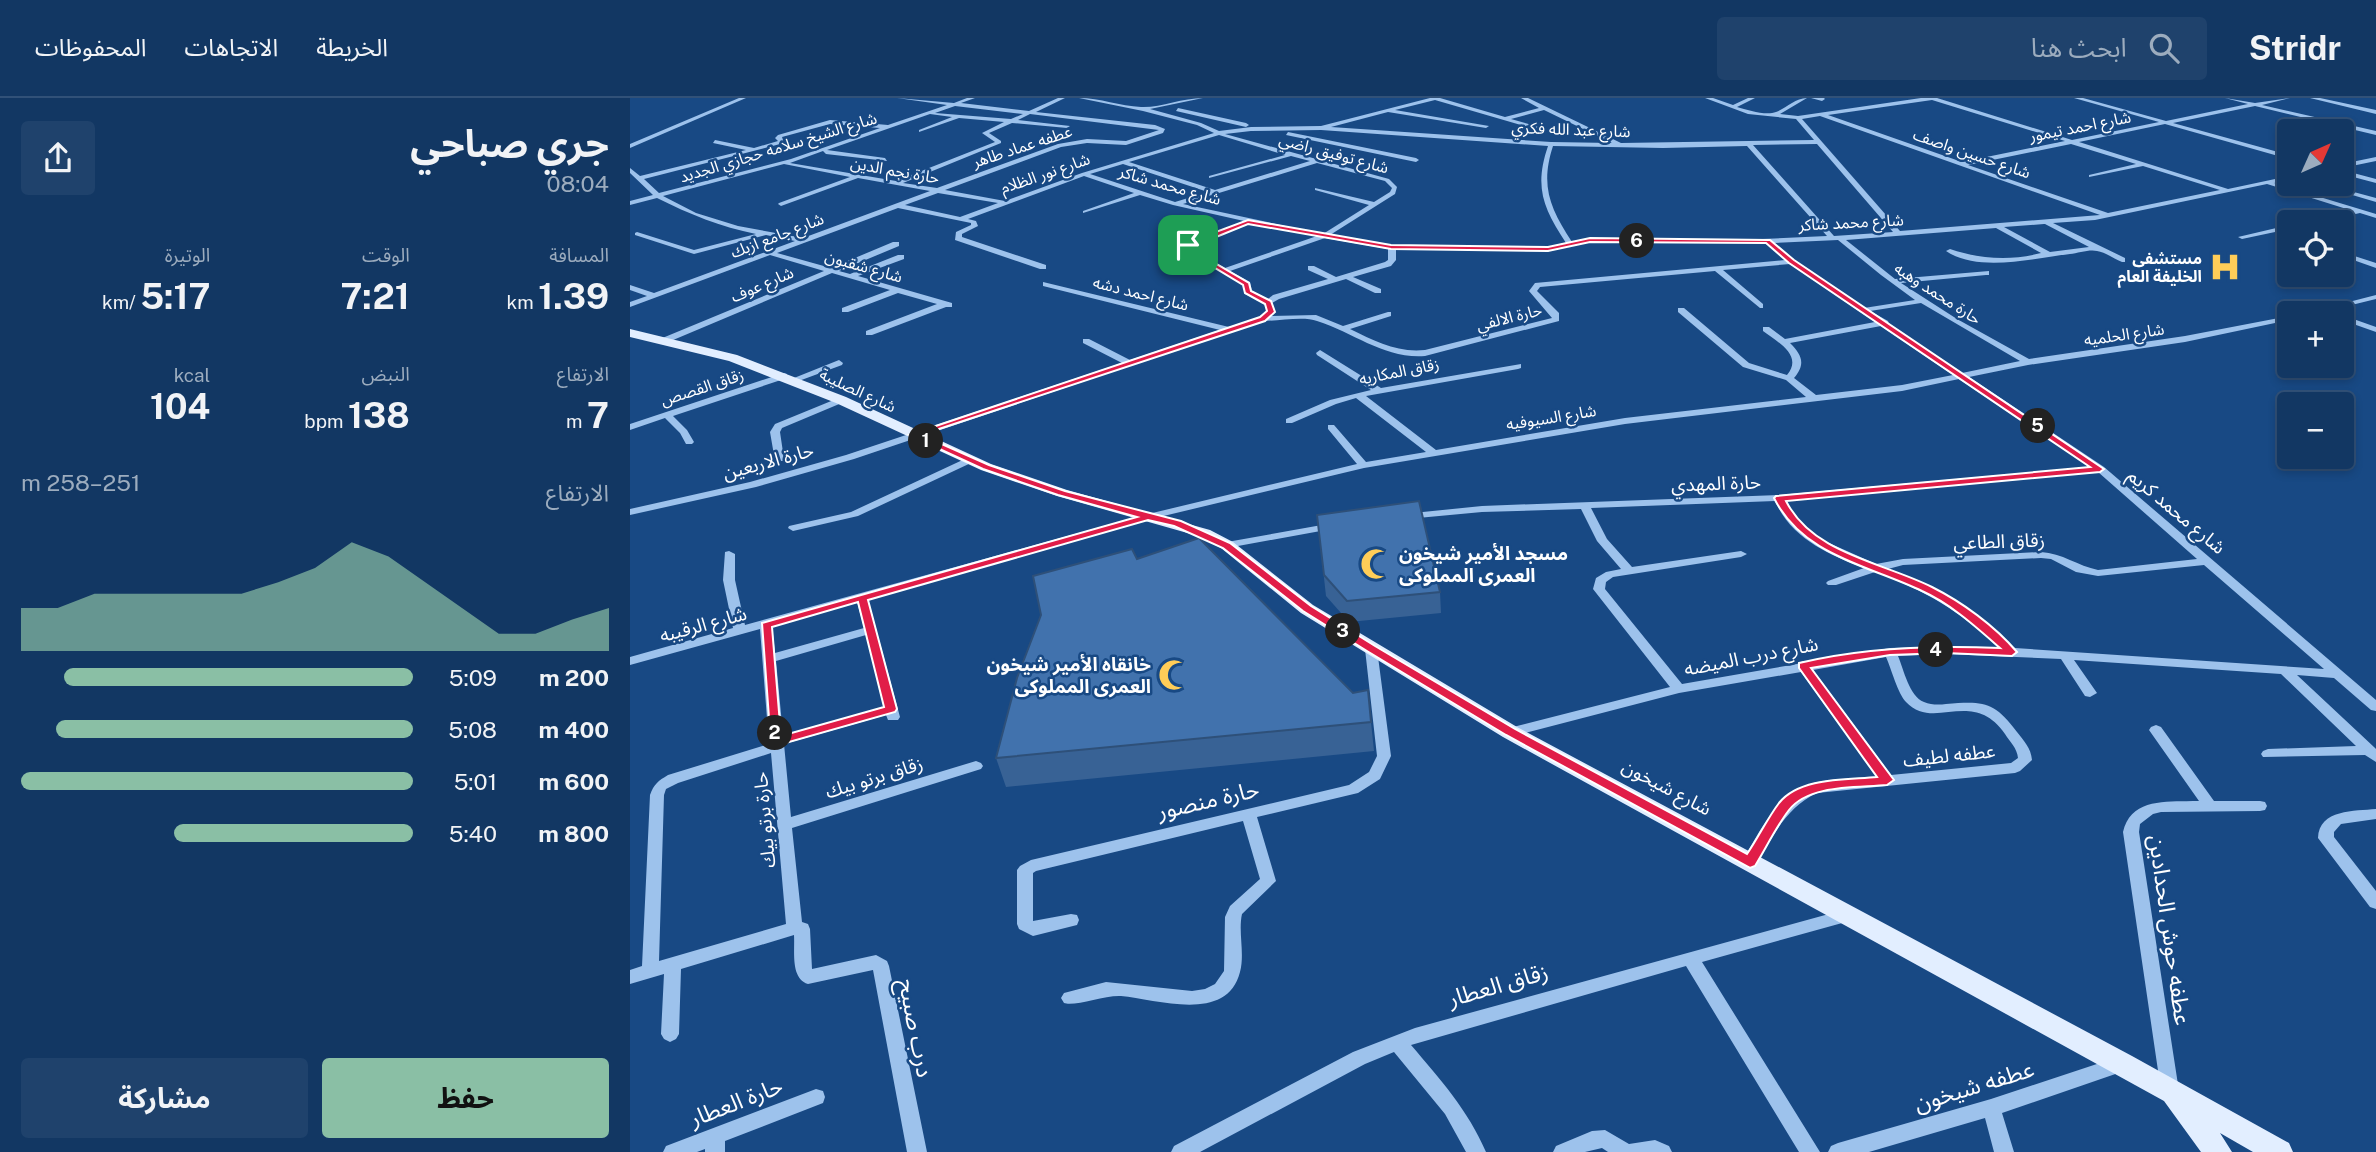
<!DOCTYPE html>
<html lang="ar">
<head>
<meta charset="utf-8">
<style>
	:root { --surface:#123763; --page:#1f426c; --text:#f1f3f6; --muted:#9cacbe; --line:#315178; --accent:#8abfa5 }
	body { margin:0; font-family:"Public Sans","Noto Sans Arabic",sans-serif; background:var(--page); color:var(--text); direction:rtl; height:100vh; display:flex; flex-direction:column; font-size:26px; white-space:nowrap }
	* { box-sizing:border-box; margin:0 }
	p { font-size:23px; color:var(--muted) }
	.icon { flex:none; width:38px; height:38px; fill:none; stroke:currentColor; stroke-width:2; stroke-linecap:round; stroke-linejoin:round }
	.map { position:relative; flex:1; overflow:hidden; direction:ltr }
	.panel { display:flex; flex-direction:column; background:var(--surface); width:630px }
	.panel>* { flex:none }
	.needle { width:46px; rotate:45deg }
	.buttons { position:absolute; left:1647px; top:21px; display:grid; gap:14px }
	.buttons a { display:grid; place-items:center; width:77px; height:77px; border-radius:7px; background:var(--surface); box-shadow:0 4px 10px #0003,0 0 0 2px var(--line); font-size:35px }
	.pin { position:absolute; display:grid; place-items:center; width:60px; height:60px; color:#fff; margin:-30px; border-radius:14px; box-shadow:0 4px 10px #0006 }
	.km { position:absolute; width:35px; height:35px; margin:-18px; border-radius:50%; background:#222; color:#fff; font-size:19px; line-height:35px; text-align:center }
	.round { display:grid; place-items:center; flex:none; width:74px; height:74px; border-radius:7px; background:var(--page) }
	.summary { display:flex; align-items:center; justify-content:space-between; height:119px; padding:0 21px }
	h1 { font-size:38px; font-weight:700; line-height:52px }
	.stats { display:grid; grid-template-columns:repeat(3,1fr); gap:10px; height:119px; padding:7px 21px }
	.stats div { display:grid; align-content:center }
	.stats b { font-size:35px; font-weight:700 }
	.stats small { font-size:19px; font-weight:400 }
	.stats p { font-size:19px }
	.chart { height:196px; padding:14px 21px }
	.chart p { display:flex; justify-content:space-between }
	.chart svg { width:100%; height:126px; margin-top:7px; fill:var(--accent); opacity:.7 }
	.action { display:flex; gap:14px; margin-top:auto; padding:14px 21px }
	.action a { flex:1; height:80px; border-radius:7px; background:var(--accent); color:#111; font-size:28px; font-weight:700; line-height:80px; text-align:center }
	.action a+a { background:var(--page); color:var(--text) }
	ul { padding:0 21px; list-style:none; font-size:23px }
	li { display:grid; grid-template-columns:112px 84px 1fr; align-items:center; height:52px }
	li i { height:18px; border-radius:9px; background:var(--accent) }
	header { display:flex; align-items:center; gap:42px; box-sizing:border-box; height:98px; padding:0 35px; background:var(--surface); border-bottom:2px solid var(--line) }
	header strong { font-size:33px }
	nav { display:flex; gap:38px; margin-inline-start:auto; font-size:24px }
	.search { width:490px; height:63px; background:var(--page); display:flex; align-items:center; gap:18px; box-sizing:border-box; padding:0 24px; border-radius:7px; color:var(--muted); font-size:26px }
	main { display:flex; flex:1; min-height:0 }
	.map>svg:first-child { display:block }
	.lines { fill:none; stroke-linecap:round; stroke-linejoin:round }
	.minor { fill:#9dc2ec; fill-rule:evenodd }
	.major { fill:#e2eeff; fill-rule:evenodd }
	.wall { fill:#386295 }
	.building { fill:#4172ad; stroke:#2e5079; stroke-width:2 }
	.route { fill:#e11d48; stroke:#fff; stroke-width:2; fill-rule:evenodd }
	.labels { text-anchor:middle; stroke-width:5; stroke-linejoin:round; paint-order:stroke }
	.far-street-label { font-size:16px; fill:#fff; stroke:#184984 }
	.far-poi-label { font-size:16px; font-weight:bold; fill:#fff; stroke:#184984; text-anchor:end }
	.street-label { font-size:19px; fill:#fff; stroke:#184984 }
	.poi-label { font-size:19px; font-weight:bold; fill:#fff; stroke:#184984; text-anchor:start }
	.near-street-label { font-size:23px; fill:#fff; stroke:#184984 }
</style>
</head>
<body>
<header>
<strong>Stridr</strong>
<div class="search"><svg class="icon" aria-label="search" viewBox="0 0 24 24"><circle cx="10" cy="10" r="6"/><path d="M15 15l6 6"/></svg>ابحث هنا</div>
<nav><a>الخريطة</a><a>الاتجاهات</a><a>المحفوظات</a></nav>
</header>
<main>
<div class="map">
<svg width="1746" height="1054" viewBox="0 0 1746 1054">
	<rect width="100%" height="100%" fill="#184984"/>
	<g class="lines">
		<path class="minor" d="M109,0h7l-116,50v-4z
			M267,0l57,5 13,-5h8l-14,5 68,8 29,-13h7l-29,14 119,13 10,4 -2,4 -37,12 -39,-2 -26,4 -116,43 60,11 77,-28 132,-40 -17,-8 -54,-14 -64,-13c21,0 41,8 62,9 19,1 41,-9 62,-9l-53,11 51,14 18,8 32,-4 70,-1 109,-28h10l65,19 34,-9 -18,-10h7l93,45 193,-3 -18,-21 -48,-5 -43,-16h8l20,7 15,-7h7l-18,9c11,3 29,9 39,5 11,-4 19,-14 31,-14l-27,16 18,2 123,-18h16l135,42 87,-18 -85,-24h9l83,23 82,-17 -23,-6 30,5 35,-5 -28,7 114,26v4l-121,-29 -82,17 116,32v4l-124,-35 -86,18 149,47 61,-13v4l-15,3 102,31v4l-16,-5 -40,9h-11l44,-11 -86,-27 -172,36 -42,3 72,35v4h-3c-8,-3 -17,-10 -25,-11 -7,-2 -19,2 -27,3 -35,4 -92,19 -124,-3l4,-2c29,10 61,12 91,4l-45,-25 -150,12 49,39 94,-8v4h-3l-85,8 56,36 72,40 156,-23 104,-20v4l-104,22 -157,23 -59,12 135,90 272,233v11l-5,-1 -37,-32 -37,-3 77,72 2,2v13l-11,-7 -102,2 -2,-3 2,-3 5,-2 88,-3 -75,-72 -207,-14 23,33 -7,4 -5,-1 -24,-37 -115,-5 -48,2c6,14 11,40 26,46 7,3 15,3 22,2 37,-3 48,-3 71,28 7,9 14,16 15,28l-12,11 -5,2 -198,20c-32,15 -44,44 -62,73l-5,2 -5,-2 -3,-4c17,-30 34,-66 68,-78 19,-6 47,-5 67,-7l-76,-105 -122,21 -169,44 -5,-2 -2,-3 2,-3 165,-42 -77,-98 3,-11 10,-6 15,-3 -24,-28 -16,-32 -99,3 -75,7 -5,-3 1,-2 79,-8 297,-11 311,-28 -131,-88 -57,12 -277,33 -261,44 -213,51 -283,80 32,118 -2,3h-10l-2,-5 -102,29 7,73 185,-56 5,2 2,3 -2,3 -189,59 10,94 6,2 2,5 2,40 64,-14 11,6 2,5 38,186h-20l-34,-182 -65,14c-18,-6 -13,-33 -14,-49l-113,34 -2,65 -3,5 -6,3 -6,-3 -3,-5 3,-60 -34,10v-14l12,-4 8,-171c4,-11 8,-14 18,-20l101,-31 -9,-115 -130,36v-8l103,-29 -10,-48 2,-28 4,-1 6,3v26l10,45 399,-110 213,-51 -29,-35v-4h6l32,37 60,-10 -70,-54 -20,6 -44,19h-6v-4l44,-19 41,-10 -54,-35 -1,-2 4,-3 61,38 140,-24v4l-3,1 -152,27 70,54 189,-32 181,-21 -20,-17 -43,-13 -65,-55v-4h6l65,55 38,12c17,-20 -11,-34 -24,-44v-4h6l16,12 90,-17 -85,-58 -67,6 40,34v4h-3l-45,-37 -175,16 -3,4 22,22v8l-134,35c-41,3 -70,-23 -108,-35 -13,-5 -40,0 -54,0l-409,138 -98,28 -126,28v-6l120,-27 96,-27 276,-92 -39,-20v-4h6l41,21 90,-30 -177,-44v-4l186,45 30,-10 8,-6 -3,-8 -19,-9 -2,-9 -62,-37 63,-27 -71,-16 -33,-10 -57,18v-2l51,-18 -50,-17 -116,43 8,2 2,5 -16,8v3l84,28v4h-6l-85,-29 1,-8 15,-7v-2l-73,-15 -121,45 54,15 62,-26h6v4l-60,25 11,3 48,-19h6v4l-46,17 94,27v4h-6l-74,28h-6v-4l71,-27 -39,-11 -50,19h-6v-4l48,-18 -58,-17 -166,70h-6v-4l164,-68 -54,-16 -140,52v-5l17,-6 -17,-6v-5l24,8 141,-52 -29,-6 -72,19 -59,-19v-2l2,-1 57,18 62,-16c-35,-7 -67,-20 -99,-36l-27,7v-4l23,-6 -23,-22v-5l10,8 106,-26 -33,-7 2,-3 39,8 24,-7 -3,-3 3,-3 52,-15 58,5 59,-20zM805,2l106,31 2,-3 -32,-9 33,-9 68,33 -61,-1 -220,-15 57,-15 98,16 3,-2 -94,-16zM1302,2l133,41 -103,21 -134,-47zM325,8l68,8 -12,5 -76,-6zM300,16l22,3 -33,13v2l40,-14 45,4 -22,11 13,9 -99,39 -106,-18 33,-12 3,3 61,7 -2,-3 -58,-8zM400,16l129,16 -33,11 -39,-2 -29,5 -121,44 -34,-5 98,-40v-2l-12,-8 23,-10 55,5 3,-2 -52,-6zM1190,18l280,99 -200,16 -98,-112zM200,26l50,4 -89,31 -132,34 -15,-14 140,-36 -2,-6zM691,32l227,16c-14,41 -5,62 18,97l-18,4 -156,-2 -62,-10 65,-41 2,-7 -8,-8 -164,-45 26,-3zM589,37l66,20 -76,21v2l82,-22 19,5 -95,29 -86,-28zM1187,46l76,88 -59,4 -81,-91zM1441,46l65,20 -47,11v2l54,-11 77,24 -112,23 -140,-48zM923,48l110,2 84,-2 80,90 -87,4 -150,-2 -18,4c-22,-34 -32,-56 -19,-96zM687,65l68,18 7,7 -2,4 -16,10 -59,-14v2l54,15 -46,29 -140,-30zM154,66l66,13 -71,26 -1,1 3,2 77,-28 72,13 -127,47 -65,-12 -42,-13 -33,-17zM493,66l85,28 -33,10 -85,-28zM308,95l60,10 -38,14 -55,-12zM620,124l67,14 -92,32 -34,-20zM1414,126h1l44,23 -39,5 -46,-25zM695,140l63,11v11l-3,2 -49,15 -22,-11h-6v4l20,9 -55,16 -5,4 -16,-8 -2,-9 -20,-11zM1208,142l43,35 34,25 -51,8 -70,-48 -20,-17zM960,144l176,1 19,17 -250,23 -6,8 23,27 -127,32c-28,3 -50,-9 -75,-21l41,-13v-4h-3l-45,14 -27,-11 -45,1 4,-4 -3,-9 7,-4 67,-20 29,14h6v-4l-28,-12 38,-11 5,-6v-11l152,2zM1291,205l99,58 -58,12 -73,-49 -1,-3 -18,-10zM1251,228l72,49 -51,10 -86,10 -22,-17c12,-14 8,-23 -4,-35zM1468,374l99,87 -99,11c-20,-4 -36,-17 -57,-18l-138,7 -27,5 -56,-25 -15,-11 -12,-12 -8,-15zM1145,403c17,38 53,53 89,67l-36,13 -2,2 2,2h8l39,-13c52,19 84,39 125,76l-54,-2 -56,2 -82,14 -5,-1 -6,3 -115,20 -77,-95 1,-7 7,-5 128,-20 6,-3 -6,-3 -109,16 -25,-28 -16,-31zM1411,460l10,1 25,13 22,4 106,-11 120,104 -309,-21 -62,-49 -23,-13 -42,-17 15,-4zM227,504l7,26 -89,25 -3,-28zM236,537l18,72 -101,28 -7,-74zM1256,559c5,11 12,37 20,45 28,30 66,-15 99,32 5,8 12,14 13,24l-7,5 -120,12 -78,-105zM141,655l15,171 -127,37 5,-166 2,-6 12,-6z
			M1181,0h13l1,1 -3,2z
			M1680,0h10l56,12v4z
			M548,10l68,15 3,2 -3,2 -70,-16z
			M658,34l128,26 3,2 -3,2 -130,-27z
			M1746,59v4l-34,7v-4z
			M1712,72l34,9v4l-34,-9z
			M1685,86h9l52,14v4z
			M1659,127v4l-47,10 -4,-2z
			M1712,154l34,11v5l-34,-12z
			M1746,197v4l-57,14h-13z
			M1712,217l34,12v5l-34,-12z
			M209,262l4,3 -1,2 -46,17 -7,-2z
			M154,275l3,1v4l-114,38 14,14 7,12 -2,2h-6l-6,-11 -15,-15 -35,12v-6z
			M211,299l3,1v4l-62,26 -2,4 4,27 -1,2h-8l-5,-29 5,-8z
			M339,359l5,3 -1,2 -115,54 -65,15 -5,-3 1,-2 62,-14z
			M703,425l5,3 -1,2 -110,20 -6,-3 6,-3z
			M741,547l6,4 14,107 -11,23 -22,14 -101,24 19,64 -34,33c-4,18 3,39 -2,58 -13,52 -84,27 -119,24 -17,-1 -47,11 -57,7l-3,-5 3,-5 42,-11 86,9 13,-2 10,-5 9,-13 1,-54 5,-11 30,-27 -17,-58 -207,50 -3,2v48l38,-7 6,1 2,5 -2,5 -44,11 -14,-7 -2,-5v-54l3,-4 11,-6 318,-75 20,-13 8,-16 -12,-107z
			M1526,627l5,2 53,74h46l5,1 2,4 -2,4 -5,1 -99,1 -8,2 -13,10 -1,8 40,259 -2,6 -7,2 -7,-2 -2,-6 -38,-259c8,-36 48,-30 76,-31l-50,-71 2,-3z
			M1746,711v10l-35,5 -7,8v5l42,54v18l-6,-2 -52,-69c1,-29 37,-27 58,-29z
			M1217,811l6,1 2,5 -2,5 -151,42 118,190h-21l-113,-186 -275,79c29,34 57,65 75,107h-20l-21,-38 -51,-62 -29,12 -165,88h-29l3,-6 179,-94 62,-24z
			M1491,958l6,2 3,6 -3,6 -125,43 12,39h-20l-9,-34 -116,34h-41l3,-6 7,-3 153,-44z
			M186,991l7,2 2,6 -2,6 -98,38v11h-20v-3l-8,3h-34l3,-6z
			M975,1032l24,14 26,-4 14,6 3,6h-64l-6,-4 -17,4h-32l3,-6 36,-15z"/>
		<path class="major" d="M0,231l107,26 109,42 145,67 76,26 143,40 23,12 80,63 204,122 615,329 157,87 4,9h-40l-33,-19 12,19h-31l-37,-51 -661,-364 -202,-124 -80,-65 -23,-12 -141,-40 -76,-26 -145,-67 -107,-42 -99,-24z"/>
	</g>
	<path class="wall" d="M687,417l123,77 1,21 -92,9 -23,-26z
		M507,461l234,163 3,29 -368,36 -10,-29z"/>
	<path class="building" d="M789,403l21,91 -93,9 -23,-26 -7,-60z
		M569,440l154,155 15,-3 3,32 -375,36 21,-80 24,-63 -8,-39 99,-27 5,10z"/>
	<path class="route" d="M618,122l143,25 157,2 42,-9 180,2 24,20 310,209 -4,3 -314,29c27,53 96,61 146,86 30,15 63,39 85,65l-5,4 -66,-3 -56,2 -79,13 83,112 -7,5c-29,3 -78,-1 -98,25 -13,17 -23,38 -34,56l-5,2 -244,-133 -139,-84 -64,-40 -80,-63 -49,-22 -26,-6 -280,80 29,109 -2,3 -120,34 -4,-1 -9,-122 375,-106 -79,-22 -75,-26 -74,-34 351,-118 7,-6 -2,-7 -20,-11 -2,-8 -61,-37 4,-5zM618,126l143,25 157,2 42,-9 176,1 23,20 301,204 -314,29 -2,2c29,58 94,67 148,93 29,13 54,36 78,57 -67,-3 -135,-1 -201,15v5l78,109c-30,3 -77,0 -98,26 -12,16 -21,35 -32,51l-232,-125 -140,-83 -64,-40 -81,-63 -49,-22 -116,-30 -76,-26 -68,-30 344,-114 10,-9 -4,-11 -20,-10 -2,-8 -60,-35zM228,504l26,105 -103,29 -9,-109z"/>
	<defs>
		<symbol id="hospital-bare" viewBox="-9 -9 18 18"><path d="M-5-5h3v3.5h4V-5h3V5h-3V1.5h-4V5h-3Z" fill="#ffcd58" stroke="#184984" stroke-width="2.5" paint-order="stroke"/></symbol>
		<symbol id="mosque-bare" viewBox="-9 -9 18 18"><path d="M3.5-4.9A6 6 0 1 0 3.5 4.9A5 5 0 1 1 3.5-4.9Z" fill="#ffcd58" stroke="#184984" stroke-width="2.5" paint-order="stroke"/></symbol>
	</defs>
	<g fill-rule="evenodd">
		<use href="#hospital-bare" x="1573" y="147" width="44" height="44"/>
		<use href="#mosque-bare" x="724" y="444" width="44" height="44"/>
		<use href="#mosque-bare" x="522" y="555" width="44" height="44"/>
	</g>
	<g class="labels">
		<g class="far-street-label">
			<text transform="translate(1450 28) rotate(-11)" y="6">شارع احمد تيمور</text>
			<text transform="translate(941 31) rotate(2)" y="6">شارع عبد الله فكري</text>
			<text transform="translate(392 48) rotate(-18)" y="6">عطفه عماد طاهر</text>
			<text transform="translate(148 49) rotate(-17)" y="6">شارع الشيخ سلامه حجازي الجديد</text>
			<text transform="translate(704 55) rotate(15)" y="6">شارع توفيق راضي</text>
			<text transform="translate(1342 55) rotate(19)" y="6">شارع حسين واصف</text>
			<text transform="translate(265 72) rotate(10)" y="6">حارة نجم الدين</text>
			<text transform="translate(415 75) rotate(-19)" y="6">شارع نور الظلام</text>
			<text transform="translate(540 87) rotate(16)" y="6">شارع محمد شاكر</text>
			<text transform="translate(1221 124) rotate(-3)" y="6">شارع محمد شاكر</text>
			<text transform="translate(147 137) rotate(-21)" y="6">شارع جامع ازبك</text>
			<text transform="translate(234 168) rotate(16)" y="6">شارع شقبون</text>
			<text transform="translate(132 186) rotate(-23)" y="6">شارع عوف</text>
			<text transform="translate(511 195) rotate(14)" y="6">شارع احمد دشه</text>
			<text transform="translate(1308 195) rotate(33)" y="6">حارة محمد وهبه</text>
			<text transform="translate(879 219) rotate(-14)" y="6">حارة الالفي</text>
			<text transform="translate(1494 236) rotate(-8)" y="6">شارع الحلميه</text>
			<text transform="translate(769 273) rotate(-11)" y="6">زقاق المكاريه</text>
			<text transform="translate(72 289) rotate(-18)" y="6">زقاق القصص</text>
			<text transform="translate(228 292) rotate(25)" y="6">شارع الصليبة</text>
			<text transform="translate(921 319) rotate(-9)" y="6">شارع السيوفيه</text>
		</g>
		<g class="far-poi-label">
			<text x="1572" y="166">مستشفى<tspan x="1572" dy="18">الخليفة العام</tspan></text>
		</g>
		<g class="street-label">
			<text transform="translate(138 363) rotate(-15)" y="7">حارة الاربعين</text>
			<text transform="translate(1086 385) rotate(-2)" y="7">حارة المهدي</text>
			<text transform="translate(1547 413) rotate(40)" y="7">شارع محمد كريم</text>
			<text transform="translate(1369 443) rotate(-2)" y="7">زقاق الطاعي</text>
			<text transform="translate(73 526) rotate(-15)" y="7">شارع الرقيبه</text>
			<text transform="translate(1121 558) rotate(-11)" y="7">شارع درب الميضه</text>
			<text transform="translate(1319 657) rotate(-6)" y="7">عطفه لطيف</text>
			<text transform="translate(244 679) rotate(-17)" y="7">زقاق برتو بيك</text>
			<text transform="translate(1037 689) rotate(28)" y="7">شارع شيخون</text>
			<text transform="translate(134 722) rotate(-95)" y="7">حارة برتو بيك</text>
		</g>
		<g class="poi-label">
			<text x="769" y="462">مسجد الأمير شيخون<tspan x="769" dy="22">العمرى المملوكى</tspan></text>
			<text x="521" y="573" text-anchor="end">خانقاه الأمير شيخون<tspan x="521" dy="22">العمرى المملوكى</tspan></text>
		</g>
		<g class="near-street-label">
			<text transform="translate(578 702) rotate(-13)" y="8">حارة منصور</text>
			<text transform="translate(1540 832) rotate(82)" y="8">عطفه حوش الحدادين</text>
			<text transform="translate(868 887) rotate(-16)" y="8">زقاق العطار</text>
			<text transform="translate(286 930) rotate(79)" y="8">درب صبيح</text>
			<text transform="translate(1344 988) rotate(-17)" y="8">عطفه شيخون</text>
			<text transform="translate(106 1004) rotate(-21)" y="8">حارة العطار</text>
		</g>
	</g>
</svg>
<div class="buttons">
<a><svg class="needle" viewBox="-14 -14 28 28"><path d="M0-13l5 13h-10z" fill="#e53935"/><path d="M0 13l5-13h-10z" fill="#9cacbe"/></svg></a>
<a><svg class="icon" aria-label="locate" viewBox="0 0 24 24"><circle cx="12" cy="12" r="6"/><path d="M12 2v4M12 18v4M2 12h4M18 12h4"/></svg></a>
<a>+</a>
<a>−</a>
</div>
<div class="pin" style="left:558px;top:147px;background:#1e9e55"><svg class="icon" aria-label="arrive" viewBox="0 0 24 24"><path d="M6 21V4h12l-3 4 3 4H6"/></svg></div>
<b class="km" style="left:296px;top:343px">1</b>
<b class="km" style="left:145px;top:635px">2</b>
<b class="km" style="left:713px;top:533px">3</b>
<b class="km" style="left:1306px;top:552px">4</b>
<b class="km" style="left:1408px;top:328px">5</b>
<b class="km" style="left:1007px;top:143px">6</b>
</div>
<section class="panel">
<div class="summary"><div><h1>جري صباحي</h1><p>08:04</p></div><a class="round"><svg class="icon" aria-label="share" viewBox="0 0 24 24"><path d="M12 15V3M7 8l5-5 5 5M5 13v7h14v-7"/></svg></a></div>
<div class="stats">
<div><p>المسافة</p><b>1.39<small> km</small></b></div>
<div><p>الوقت</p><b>7:21</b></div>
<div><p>الوتيرة</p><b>5:17<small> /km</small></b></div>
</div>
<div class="stats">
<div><p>الارتفاع</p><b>7<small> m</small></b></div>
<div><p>النبض</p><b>138<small> bpm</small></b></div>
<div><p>kcal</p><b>104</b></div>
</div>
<div class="chart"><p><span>الارتفاع</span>251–258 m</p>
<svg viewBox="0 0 160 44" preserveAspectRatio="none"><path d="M0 44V29L10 29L20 24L30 24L40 24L50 24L60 24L70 20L80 15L90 6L100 11L110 20L120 29L130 38L140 38L150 33L160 29V44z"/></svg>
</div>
<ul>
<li><b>200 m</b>5:09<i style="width:89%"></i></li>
<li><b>400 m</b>5:08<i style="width:91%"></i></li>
<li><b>600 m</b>5:01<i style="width:100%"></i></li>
<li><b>800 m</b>5:40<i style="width:61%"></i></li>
</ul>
<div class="action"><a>حفظ</a><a>مشاركة</a></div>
</section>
</main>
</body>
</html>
